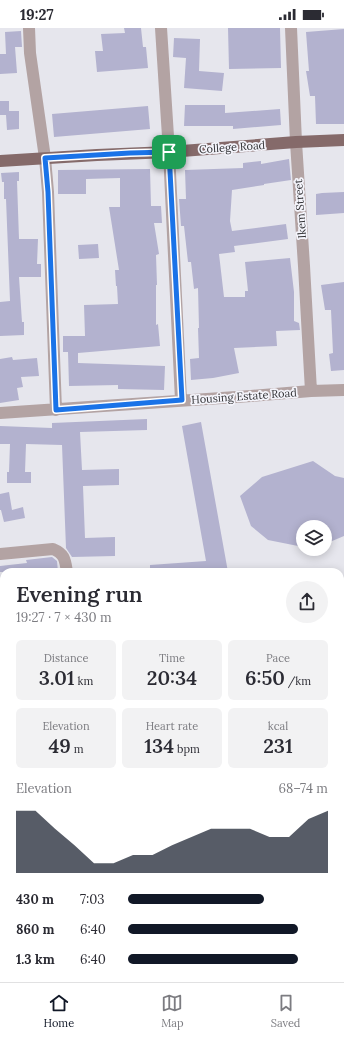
<!DOCTYPE html>
<html lang="en">
<head>
<meta charset="utf-8">
<style>
	:root { --surface:#fff; --page:#f2f2f3; --text:#2b2b33; --muted:#7c7c81; --line:#e1e1e2; --accent:#111827 }
	body { margin:0; font-family:Lora,serif; background:var(--page); color:var(--text); height:100vh; display:flex; flex-direction:column; font-size:15px; white-space:nowrap }
	* { box-sizing:border-box; margin:0 }
	p { font-size:13px; color:var(--muted) }
	.icon { flex:none; width:22px; height:22px; fill:none; stroke:currentColor; stroke-width:2; stroke-linecap:round; stroke-linejoin:round }
	.map { position:relative; flex:1; overflow:hidden }
	.side { position:absolute; left:0px; top:540px; width:344px; height:414px; display:flex; flex-direction:column; background:var(--surface); border-radius:12px 12px 0 0; box-shadow:0 2px 10px #0003 }
	.side>* { flex:none }
	.tools { position:absolute; left:296px; top:492px; display:grid; gap:8px }
	.tools a { display:grid; place-items:center; width:36px; height:36px; border-radius:50%; background:var(--surface); box-shadow:0 2px 10px #0003; font-size:20px }
	.pin { position:absolute; display:grid; place-items:center; width:34px; height:34px; color:#fff; margin:-17px; border-radius:8px; box-shadow:0 2px 6px #0006 }
	.round { display:grid; place-items:center; flex:none; width:42px; height:42px; border-radius:21px; background:var(--page) }
	.overview { display:flex; align-items:center; justify-content:space-between; height:68px; padding:0 16px }
	h1 { font-size:22px; font-weight:600; line-height:30px }
	.figures { display:grid; grid-template-columns:repeat(3,1fr); gap:6px; height:68px; padding:4px 16px }
	.figures div { display:grid; align-content:center; border-radius:6px; background:var(--page); text-align:center }
	.figures b { font-size:20px; font-weight:600 }
	.figures small { font-size:11px; font-weight:400 }
	.figures p { font-size:11px }
	.chart { height:112px; padding:8px 16px }
	.chart p { display:flex; justify-content:space-between }
	.chart svg { width:100%; height:72px; margin-top:4px; fill:var(--accent); opacity:.7 }
	ul { padding:0 16px; list-style:none; font-size:13px }
	li { display:grid; grid-template-columns:64px 48px 1fr; align-items:center; height:30px }
	li i { height:10px; border-radius:5px; background:var(--accent) }
	.status { display:flex; justify-content:space-between; align-items:center; height:28px; padding:0 20px; background:var(--surface); direction:ltr }
	.status svg { height:11px; fill:currentColor }
	.menu { display:flex; justify-content:space-around; align-items:center; height:56px; border-top:1px solid var(--line); background:var(--surface); font-size:11px; color:var(--muted) }
	.menu a { display:grid; justify-items:center; gap:2px }
	.menu .on { color:var(--accent) }
	.map>svg:first-child { display:block }
	.building { fill:#b3b2cf }
	.lines { fill:none; stroke-linecap:round; stroke-linejoin:round }
	.minor { stroke:#b3a3a3; stroke-width:12 }
	.major { stroke:#856a6a; stroke-width:12 }
	.route-casing { stroke:#fff; stroke-width:8 }
	.route { stroke:#1a73e8; stroke-width:5 }
	.labels { text-anchor:middle; stroke-width:3.5; stroke-linejoin:round; paint-order:stroke }
	.street-label { font-size:11px; fill:#313134; stroke:#f4f4fb }
</style>
</head>
<body>
<div class="status"><b>19:27</b><svg viewBox="0 0 49 12"><path d="M0 12V9h3v3zM5 12V6h3v6zM10 12V3h3v9zM15 12V0h3v12zM26 1h20v11H26zM47 4h2v5h-2z"/></svg></div>
<div class="map">
<svg width="344" height="954" viewBox="0 0 344 954">
	<rect width="100%" height="100%" fill="#e6e6ed"/>
	<path class="building" d="M124,0h17l2,19h3l2,21 -51,4 -2,-21h8l-2,-17 24,-1z
		M228,0h52l1,40 -52,1z
		M344,1v95h-28l-1,-28h-5l-4,-25h3l-3,-39z
		M21,3l1,16h-7l2,26 -17,1v-20h6l-1,-22z
		M174,10l26,1 -1,32 25,2 -2,18 -38,-3 2,-30 -13,-1z
		M0,73h9v10h10v18l-12,1 -1,-15h-6z
		M185,77h40v8l55,-4 1,16 -48,4v-3h-49z
		M148,78l2,23 -96,8 -2,-23z
		M289,131l2,21 -27,4v1l-32,5 -2,31 2,10 54,-7 2,15 -54,7 1,6 -16,2 5,43h21v-6h3l-3,-29 45,-4 4,34v29l5,2 1,7 -24,1 1,15 -43,2 5,25 -26,5 -22,2 -1,-21 9,-1 -1,-30h1l-1,-40 -4,1 -3,-27h-3l-4,-36h-3l-2,-27h7l-1,-29 58,-2v-5l18,-2v3z
		M150,141l1,37h10l1,17h-8l5,31 -3,1 1,30h-1v40l2,-1 2,22 -82,7v10l87,3 -1,24 -46,-1v-4l-49,1 -1,-34h-5v-16h22l-1,-31 34,-1 -1,-18h-1l-1,-16h4l-10,-63h11v-29l-34,1v15h-28v-24z
		M19,144v9h-2l2,58h19l-1,25h4v13h-22l3,45h2v13l-24,1v-34l10,-1 -4,-102h-2v-17h-2l-1,-9z
		M344,164v21l-28,2v-21l6,-1z
		M98,216l1,14 -20,1 -1,-14z
		M344,254v88l-13,1 -2,-17 4,-1 -2,-43h-6l-4,-25z
		M12,329l1,3 24,-2 2,18 -18,1 2,10 -6,1 2,12 -19,3v-44z
		M147,391v11l-67,2 2,38 37,-1v16l-36,1 2,52 30,-1v19l-43,1 -6,-9 -4,-103 -36,-1 -1,28h6v11h-24v-11h2l1,-28h-10v-18l52,2v-5z
		M201,394l27,150h-78v-7l56,-4 -24,-135z
		M313,433l22,15 9,2v58l-19,8v-17h-22v20l-35,-7 -17,-14 -11,-30 22,-19z
		M9,464l3,18 11,-3 2,11 -21,4 -3,-12h-1v-16z
		M52,529l5,4 1,11h-58v-6l27,-3 -1,-3z"/>
	<g class="lines">
		<path class="minor" d="M29,0l1,25 15,105 3,34 8,218
			M161,0l8,124 12,248
			M291,0l5,114 8,124 7,125
			M0,385l251,-17 60,-5 33,-1
			M0,526l53,-5c12,5 12,11 14,23
			M340,753l4,-1
			M0,773h4
			M340,882l4,-1
			M340,946l4,-1
			M215,950l1,4
			M286,950l2,4
			M9,954l26,-4
			M314,954l12,-4"/>
		<path class="major" d="M0,133l97,-6 72,-3 127,-10 48,-2
			M0,876l4,36
			M8,950l1,4"/>
	</g>
	<g class="lines">
		<defs>
			<path id="route" d="M169,124l13,248 -126,10 -8,-218 -3,-34 85,-5z"/>
		</defs>
		<use href="#route" class="route-casing"/>
		<use href="#route" class="route"/>
	</g>
	<g class="labels">
		<g class="street-label">
			<text transform="translate(232 119) rotate(-4)" y="4">College Road</text>
			<text transform="translate(300 181) rotate(-94)" y="4">Ikem Street</text>
			<text transform="translate(244 368) rotate(-4)" y="4">Housing Estate Road</text>
		</g>
	</g>
</svg>
<div class="tools">
<a><svg class="icon" aria-label="layers" viewBox="0 0 24 24"><path d="M12 4l9 5-9 5-9-5zM3 14l9 5 9-5"/></svg></a>
</div>
<div class="pin" style="left:169px;top:124px;background:#1e9e55"><svg class="icon" aria-label="arrive" viewBox="0 0 24 24"><path d="M6 21V4h12l-3 4 3 4H6"/></svg></div>
<section class="side">
<div class="overview"><div><h1>Evening run</h1><p>19:27 · 7 × 430 m</p></div><a class="round"><svg class="icon" aria-label="share" viewBox="0 0 24 24"><path d="M12 15V3M7 8l5-5 5 5M5 13v7h14v-7"/></svg></a></div>
<div class="figures">
<div><p>Distance</p><b>3.01<small> km</small></b></div>
<div><p>Time</p><b>20:34</b></div>
<div><p>Pace</p><b>6:50<small> /km</small></b></div>
</div>
<div class="figures">
<div><p>Elevation</p><b>49<small> m</small></b></div>
<div><p>Heart rate</p><b>134<small> bpm</small></b></div>
<div><p>kcal</p><b>231</b></div>
</div>
<div class="chart"><p><span>Elevation</span>68–74 m</p>
<svg viewBox="0 0 160 44" preserveAspectRatio="none"><path d="M0 44V6L10 6L20 17L30 27L40 38L50 38L60 33L70 33L80 27L90 22L100 17L110 17L120 17L130 22L140 22L150 11L160 6V44z"/></svg>
</div>
<ul>
<li><b>430 m</b>7:03<i style="width:68%"></i></li>
<li><b>860 m</b>6:40<i style="width:85%"></i></li>
<li><b>1.3 km</b>6:40<i style="width:85%"></i></li>
</ul>
</section>
</div>
<nav class="menu">
<a class="on"><svg class="icon" aria-label="home" viewBox="0 0 24 24"><path d="M3 11l9-7 9 7M6 9v11h12V9"/></svg>Home</a>
<a><svg class="icon" aria-label="map" viewBox="0 0 24 24"><path d="M3 6l6-2 6 2 6-2v14l-6 2-6-2-6 2zM9 4v14M15 6v14"/></svg>Map</a>
<a><svg class="icon" aria-label="saved" viewBox="0 0 24 24"><path d="M7 4h10v16l-5-4-5 4z"/></svg>Saved</a>
</nav>
</body>
</html>
